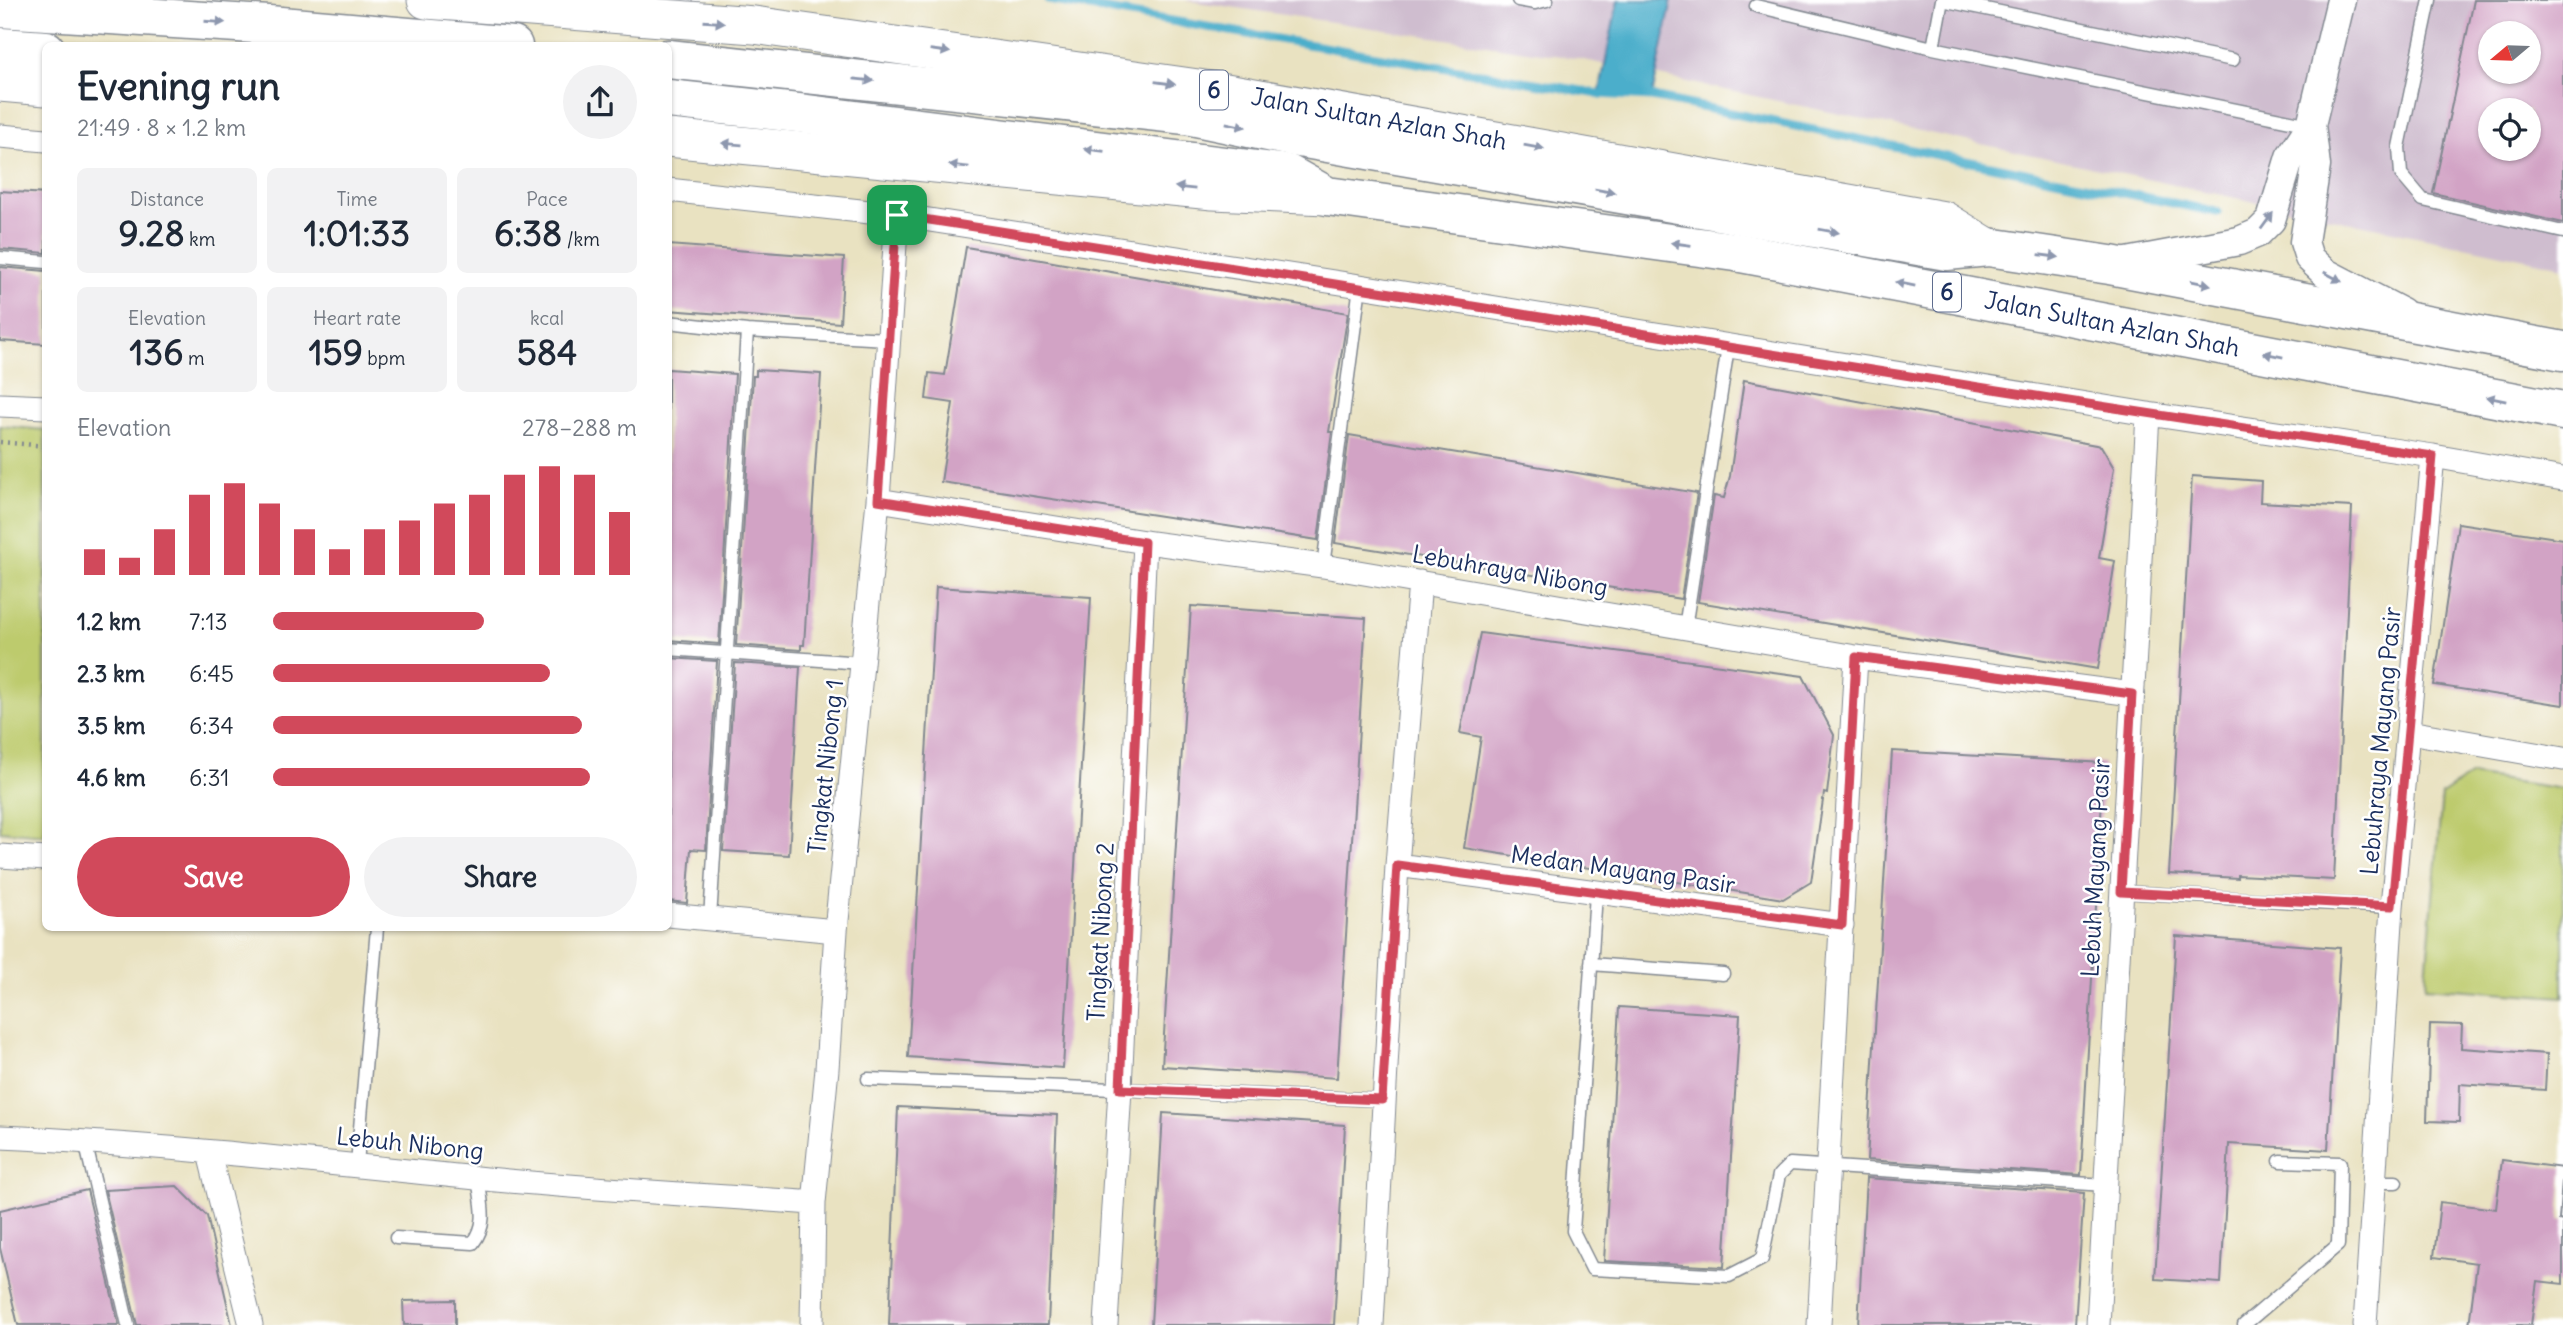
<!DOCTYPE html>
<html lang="en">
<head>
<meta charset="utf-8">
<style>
	:root { --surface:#fff; --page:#f2f2f3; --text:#1f2937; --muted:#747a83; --accent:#d1495b }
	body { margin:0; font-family:Delius,sans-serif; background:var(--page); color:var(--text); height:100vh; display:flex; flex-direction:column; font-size:26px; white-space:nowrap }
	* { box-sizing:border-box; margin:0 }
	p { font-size:23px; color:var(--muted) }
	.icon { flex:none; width:38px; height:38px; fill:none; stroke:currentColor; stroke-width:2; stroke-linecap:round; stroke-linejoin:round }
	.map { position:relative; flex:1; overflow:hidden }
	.panel { position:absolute; left:42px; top:42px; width:630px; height:889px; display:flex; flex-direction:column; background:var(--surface); border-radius:10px; box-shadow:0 2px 5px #0004 }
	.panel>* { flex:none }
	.needle { width:46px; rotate:251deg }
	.buttons { position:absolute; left:2478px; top:21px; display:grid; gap:14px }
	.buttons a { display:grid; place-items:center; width:63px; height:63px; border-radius:50%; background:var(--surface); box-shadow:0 2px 5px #0004; font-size:35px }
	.pin { position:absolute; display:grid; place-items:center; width:60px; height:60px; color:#fff; margin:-30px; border-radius:14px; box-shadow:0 4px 10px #0006 }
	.round { display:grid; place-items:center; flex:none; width:74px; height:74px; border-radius:37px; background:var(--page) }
	.summary { display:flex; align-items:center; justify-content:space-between; height:119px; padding:0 35px }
	h1 { font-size:38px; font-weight:800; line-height:52px }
	.stats { display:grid; grid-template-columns:repeat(3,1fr); gap:10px; height:119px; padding:7px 35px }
	.stats div { display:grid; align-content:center; border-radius:10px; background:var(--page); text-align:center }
	.stats b { font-size:35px; font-weight:800 }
	.stats small { font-size:19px; font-weight:400 }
	.stats p { font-size:19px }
	.chart { height:196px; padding:14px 35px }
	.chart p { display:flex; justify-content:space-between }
	.chart svg { width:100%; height:126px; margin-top:7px; stroke:var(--accent); stroke-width:6 }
	.cta { display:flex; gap:14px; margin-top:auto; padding:14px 35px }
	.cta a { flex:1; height:80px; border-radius:42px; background:var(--accent); color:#fff; font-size:28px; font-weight:800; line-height:80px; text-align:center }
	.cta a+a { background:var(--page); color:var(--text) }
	ul { padding:0 35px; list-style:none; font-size:23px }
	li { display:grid; grid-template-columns:112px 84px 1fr; align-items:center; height:52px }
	li i { height:18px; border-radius:9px; background:var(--accent) }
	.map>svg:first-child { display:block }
	.industrial { fill:#cfbdcf; fill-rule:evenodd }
	.green { fill:#bdcb6d; stroke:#6c7d66; stroke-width:2 }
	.water { fill:#4caecb; stroke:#346e94; stroke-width:2 }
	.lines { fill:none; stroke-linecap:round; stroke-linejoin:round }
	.stream { stroke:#4caecb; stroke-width:9 }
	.building { fill:#d2a3c5; fill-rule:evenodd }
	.service-casing { stroke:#828890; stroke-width:15 }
	.minor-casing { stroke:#828890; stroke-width:25 }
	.tertiary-casing { stroke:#828890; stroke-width:31 }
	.primary-casing { stroke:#828890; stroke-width:39 }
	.trunk-casing { stroke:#828890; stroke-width:41 }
	.path { stroke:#828890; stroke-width:4.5; stroke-dasharray:2 5; stroke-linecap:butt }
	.service { stroke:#fff; stroke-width:12 }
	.minor { stroke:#fff; stroke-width:23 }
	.tertiary { stroke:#fff; stroke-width:28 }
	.primary { stroke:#fff; stroke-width:37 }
	.trunk { stroke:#fff; stroke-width:38 }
	.oneway { fill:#8d97ae }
	.route-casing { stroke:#fff; stroke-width:14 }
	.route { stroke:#d1495b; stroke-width:9 }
	.labels { text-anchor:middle; stroke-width:5; stroke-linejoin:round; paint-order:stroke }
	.shield { fill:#fff; stroke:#5f6d8e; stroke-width:2 }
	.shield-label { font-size:23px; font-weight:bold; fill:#1b2f5e }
	.street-label { font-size:24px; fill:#1b2f5e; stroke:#fff }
</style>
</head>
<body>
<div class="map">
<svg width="2563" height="1325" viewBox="0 0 2563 1325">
	<rect width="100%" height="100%" fill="#fff"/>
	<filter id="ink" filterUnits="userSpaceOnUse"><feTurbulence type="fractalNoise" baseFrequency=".0143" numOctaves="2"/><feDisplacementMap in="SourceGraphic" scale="14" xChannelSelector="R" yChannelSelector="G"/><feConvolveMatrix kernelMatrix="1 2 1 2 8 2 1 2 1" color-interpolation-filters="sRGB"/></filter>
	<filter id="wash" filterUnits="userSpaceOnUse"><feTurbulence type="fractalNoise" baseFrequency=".00686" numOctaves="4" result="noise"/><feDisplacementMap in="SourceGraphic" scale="28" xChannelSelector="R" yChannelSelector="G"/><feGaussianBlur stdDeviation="1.57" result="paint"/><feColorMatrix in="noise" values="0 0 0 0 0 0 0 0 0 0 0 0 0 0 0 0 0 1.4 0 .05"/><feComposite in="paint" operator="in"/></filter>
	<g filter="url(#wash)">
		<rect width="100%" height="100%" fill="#e9e2c1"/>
		<path class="industrial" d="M1184,0h1379v267l-989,-209zM2490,33h39v39h-39zM2490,110h39v39h-39z"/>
		<path class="green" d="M0,426l45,4v405l-45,-4z
			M2471,775l92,14v208l-138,-10 17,-192z"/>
		<path class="water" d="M1618,0h54l-20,97 -53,-3z"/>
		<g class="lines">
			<path class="stream" d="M1049,0l550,94 53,3 565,115"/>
		</g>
		<g id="blocks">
			<path class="building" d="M2474,0h89v223l-130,-30zM2490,33h39v39h-39zM2490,110h39v39h-39z
				M0,191l46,3v59l-46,-4z
				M668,245l176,13 -4,65 -172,-13z
				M966,247l382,66 -19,119h3l-14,108 -377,-58 12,-79 -27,-4 3,-26 16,2z
				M0,267l46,4v73l-46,-3z
				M668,369l67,5 -16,270 -51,-4z
				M756,370l65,4 -17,271h-3v5l-65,-5 17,-269h3z
				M1744,380l357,66 13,22 -15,90 16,3 -17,108 -400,-67 16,-106 10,2 6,-22z
				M1349,435l348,58 -16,106 -346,-56z
				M2192,476l69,5 -1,21 92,5 -18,373 -96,-5v3l-69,-4z
				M2458,523l105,16v166l-129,-20z
				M936,587l155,10 -28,471 -155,-11z
				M1191,606l175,12 -29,460 -175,-12z
				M1480,633l323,43 31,59 -7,59 -3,-1 -13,89 -28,17 -319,-51 17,-111 -21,-4z
				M668,658l49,3 -11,189 -15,-1 -4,54 -19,-2z
				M735,663l65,4 -11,188 -66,-4z
				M1892,751l212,12 -23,412 -214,-15z
				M2176,936l164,12 -12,202 -99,-6 -8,139 -66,-4z
				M1619,1007l121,8 -16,252 -120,-6z
				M2430,1024l32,1 -1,23 86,6 -2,36 -85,-6 -1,38 -32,-1z
				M898,1107l159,8 -9,210h-159z
				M1163,1113l182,12 -11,200h-183z
				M2502,1160l61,8 -4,52 4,1v63l-26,-3 -6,44h-62l8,-62 -43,-6 6,-55 56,7z
				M1866,1178l218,15 -9,132h-217z
				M177,1186l30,30 25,109h-95l-32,-135z
				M87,1190l32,135h-101l-18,-77v-38z
				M455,1300v25h-51l-1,-24z"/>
		</g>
	</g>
	<g filter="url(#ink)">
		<use href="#blocks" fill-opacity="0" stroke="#828890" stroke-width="2"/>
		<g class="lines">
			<defs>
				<path id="service" d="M1518,0l17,3 12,-3
					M1942,0l291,60
					M2430,0l-31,147 2,27 22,26 140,32
					M1756,6l177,42 377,77
					M1933,48l9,-48
					M0,258l46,4
					M668,322l79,9 140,8
					M1323,566l37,-280
					M1685,628l43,-281
					M668,649l194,14
					M2121,892l271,15
					M1596,894l-23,337 19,38 137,7 33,-17 17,-84 11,-11 315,21
					M710,919l37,-588
					M1591,964l132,10
					M868,1079l514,21
					M85,1141l43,184
					M357,1164l20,-236
					M2374,1182h22
					M396,1238l77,5c16,-20 8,-41 5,-65
					M2244,1325l94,-80 2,-82 -60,-2"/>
				<path id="minor" d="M0,136l46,4
					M668,190l229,25 463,71 788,128 285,42 130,23
					M0,405l46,2
					M878,500l267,42 178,24 533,91 276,37
					M2409,732l154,27
					M0,856l46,3
					M1397,865l445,60
					M668,915l168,16
					M0,1137c159,7 317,25 476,41 112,11 226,17 338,25
					M209,1153l42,172
					M812,1325l2,-122 13,-134 9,-138 42,-431 19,-285
					M1106,1325l14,-236 25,-547
					M1372,1325l25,-460 23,-283
					M1819,1325l37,-668
					M2098,1325l50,-911
					M2365,1325l27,-418 41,-451"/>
				<path id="tertiary" d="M2311,125l5,41 -12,76 5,16 15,14 77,40
					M2127,262l112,-21 19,-8 13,-13 19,-63 21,-32 30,-125"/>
				<g id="primary">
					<path id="s1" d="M426,0l328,25 472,67 718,128 44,27"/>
					<path d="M0,83l46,4"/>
					<path d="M668,138l545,53 114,5"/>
				</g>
				<g id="trunk">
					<path d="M0,8l269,17 244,21"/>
					<path d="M0,47l46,3"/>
					<path d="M668,59l518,56 96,20 665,116 41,-4 122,18 453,86"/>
					<path id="s2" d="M668,99l130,14 490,61 39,22 409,56 827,159"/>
				</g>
			</defs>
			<use href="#service" class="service-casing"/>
			<use href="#minor" class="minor-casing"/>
			<use href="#tertiary" class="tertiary-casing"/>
			<use href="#primary" class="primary-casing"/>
			<use href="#trunk" class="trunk-casing"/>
			<path class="path" d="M0,442l46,4"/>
			<use href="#service" class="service"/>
			<use href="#minor" class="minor"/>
			<use href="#tertiary" class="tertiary"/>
			<use href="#primary" class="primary"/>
			<use href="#trunk" class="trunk"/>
		</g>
		<defs><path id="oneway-solid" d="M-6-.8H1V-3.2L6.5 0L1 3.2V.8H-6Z" transform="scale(1.75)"/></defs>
		<g class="oneway">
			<use href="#oneway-solid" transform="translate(215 22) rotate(4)"/>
			<use href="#oneway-solid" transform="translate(714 22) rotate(4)"/>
			<use href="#oneway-solid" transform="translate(940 51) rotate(8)"/>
			<use href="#oneway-solid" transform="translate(864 80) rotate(6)"/>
			<use href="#oneway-solid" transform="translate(1165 83) rotate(8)"/>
			<use href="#oneway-solid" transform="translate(1236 125) rotate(12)"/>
			<use href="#oneway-solid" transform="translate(732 144) rotate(-175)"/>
			<use href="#oneway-solid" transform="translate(1534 147) rotate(10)"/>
			<use href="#oneway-solid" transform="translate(1094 150) rotate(-173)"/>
			<use href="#oneway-solid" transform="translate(959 166) rotate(-174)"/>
			<use href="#oneway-solid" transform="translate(1185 188) rotate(-174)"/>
			<use href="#oneway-solid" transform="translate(1605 191) rotate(10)"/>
			<use href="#oneway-solid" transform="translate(2267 221) rotate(-54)"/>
			<use href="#oneway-solid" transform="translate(1829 231) rotate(10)"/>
			<use href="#oneway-solid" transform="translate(1681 244) rotate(-172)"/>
			<use href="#oneway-solid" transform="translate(2049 256) rotate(8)"/>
			<use href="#oneway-solid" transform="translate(2333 277) rotate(28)"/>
			<use href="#oneway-solid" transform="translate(2201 283) rotate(11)"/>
			<use href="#oneway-solid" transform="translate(1905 284) rotate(-169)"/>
			<use href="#oneway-solid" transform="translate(2273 355) rotate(-169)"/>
			<use href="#oneway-solid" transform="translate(2496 399) rotate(-169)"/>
		</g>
	</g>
	<g class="lines" filter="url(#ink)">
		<defs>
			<path id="route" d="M897,215c513,79 1023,166 1536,241l-41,450 -271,-14 11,-198 -276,-37 -14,268 -445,-60 -15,235 -262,-11 24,-547 -266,-42z"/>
		</defs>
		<use href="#route" class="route-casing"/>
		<use href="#route" class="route"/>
	</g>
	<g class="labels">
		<g class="shield">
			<rect x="1200" y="70.5" width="28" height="39" rx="5"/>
			<rect x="1933" y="272.5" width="28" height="39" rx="5"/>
		</g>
		<g class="shield-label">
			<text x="1214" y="98">6</text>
			<text x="1947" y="300">6</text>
		</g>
		<g class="street-label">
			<text dy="8" stroke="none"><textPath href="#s1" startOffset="961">Jalan Sultan Azlan Shah</textPath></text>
			<text dy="8" stroke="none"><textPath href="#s2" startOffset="1465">Jalan Sultan Azlan Shah</textPath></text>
			<text transform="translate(1510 571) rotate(10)" y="8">Lebuhraya Nibong</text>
			<text transform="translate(2381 741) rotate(-85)" y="8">Lebuhraya Mayang Pasir</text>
			<text transform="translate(826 767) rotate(-84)" y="8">Tingkat Nibong 1</text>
			<text transform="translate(2096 868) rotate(-87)" y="8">Lebuh Mayang Pasir</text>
			<text transform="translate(1623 870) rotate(8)" y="8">Medan Mayang Pasir</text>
			<text transform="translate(1101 932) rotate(-87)" y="8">Tingkat Nibong 2</text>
			<text transform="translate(410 1144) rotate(6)" y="8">Lebuh Nibong</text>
		</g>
	</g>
</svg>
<div class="buttons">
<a><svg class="needle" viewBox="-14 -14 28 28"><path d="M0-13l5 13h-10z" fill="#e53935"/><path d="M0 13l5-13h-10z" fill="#747a83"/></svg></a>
<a><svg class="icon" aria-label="locate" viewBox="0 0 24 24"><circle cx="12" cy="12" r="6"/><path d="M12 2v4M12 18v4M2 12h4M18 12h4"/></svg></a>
</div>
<div class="pin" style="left:897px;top:215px;background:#1e9e55"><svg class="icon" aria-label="arrive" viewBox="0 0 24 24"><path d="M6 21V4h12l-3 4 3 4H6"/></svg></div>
<section class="panel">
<div class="summary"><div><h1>Evening run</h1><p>21:49 · 8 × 1.2 km</p></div><a class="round"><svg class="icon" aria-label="share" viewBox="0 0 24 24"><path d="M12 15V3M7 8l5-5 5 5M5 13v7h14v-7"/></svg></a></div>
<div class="stats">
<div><p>Distance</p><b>9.28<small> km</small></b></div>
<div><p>Time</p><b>1:01:33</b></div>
<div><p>Pace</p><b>6:38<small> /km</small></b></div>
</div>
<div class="stats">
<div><p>Elevation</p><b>136<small> m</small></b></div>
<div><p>Heart rate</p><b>159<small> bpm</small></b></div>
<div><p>kcal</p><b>584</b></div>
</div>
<div class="chart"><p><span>Elevation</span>278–288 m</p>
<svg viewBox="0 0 160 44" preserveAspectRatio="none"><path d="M5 44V35M15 44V38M25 44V28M35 44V16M45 44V12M55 44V19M65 44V28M75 44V35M85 44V28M95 44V25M105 44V19M115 44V16M125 44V9M135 44V6M145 44V9M155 44V22"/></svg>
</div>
<ul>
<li><b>1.2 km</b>7:13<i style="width:58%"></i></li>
<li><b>2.3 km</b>6:45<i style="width:76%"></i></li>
<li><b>3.5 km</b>6:34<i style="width:85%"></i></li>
<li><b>4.6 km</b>6:31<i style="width:87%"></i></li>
</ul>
<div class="cta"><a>Save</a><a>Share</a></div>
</section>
</div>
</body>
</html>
